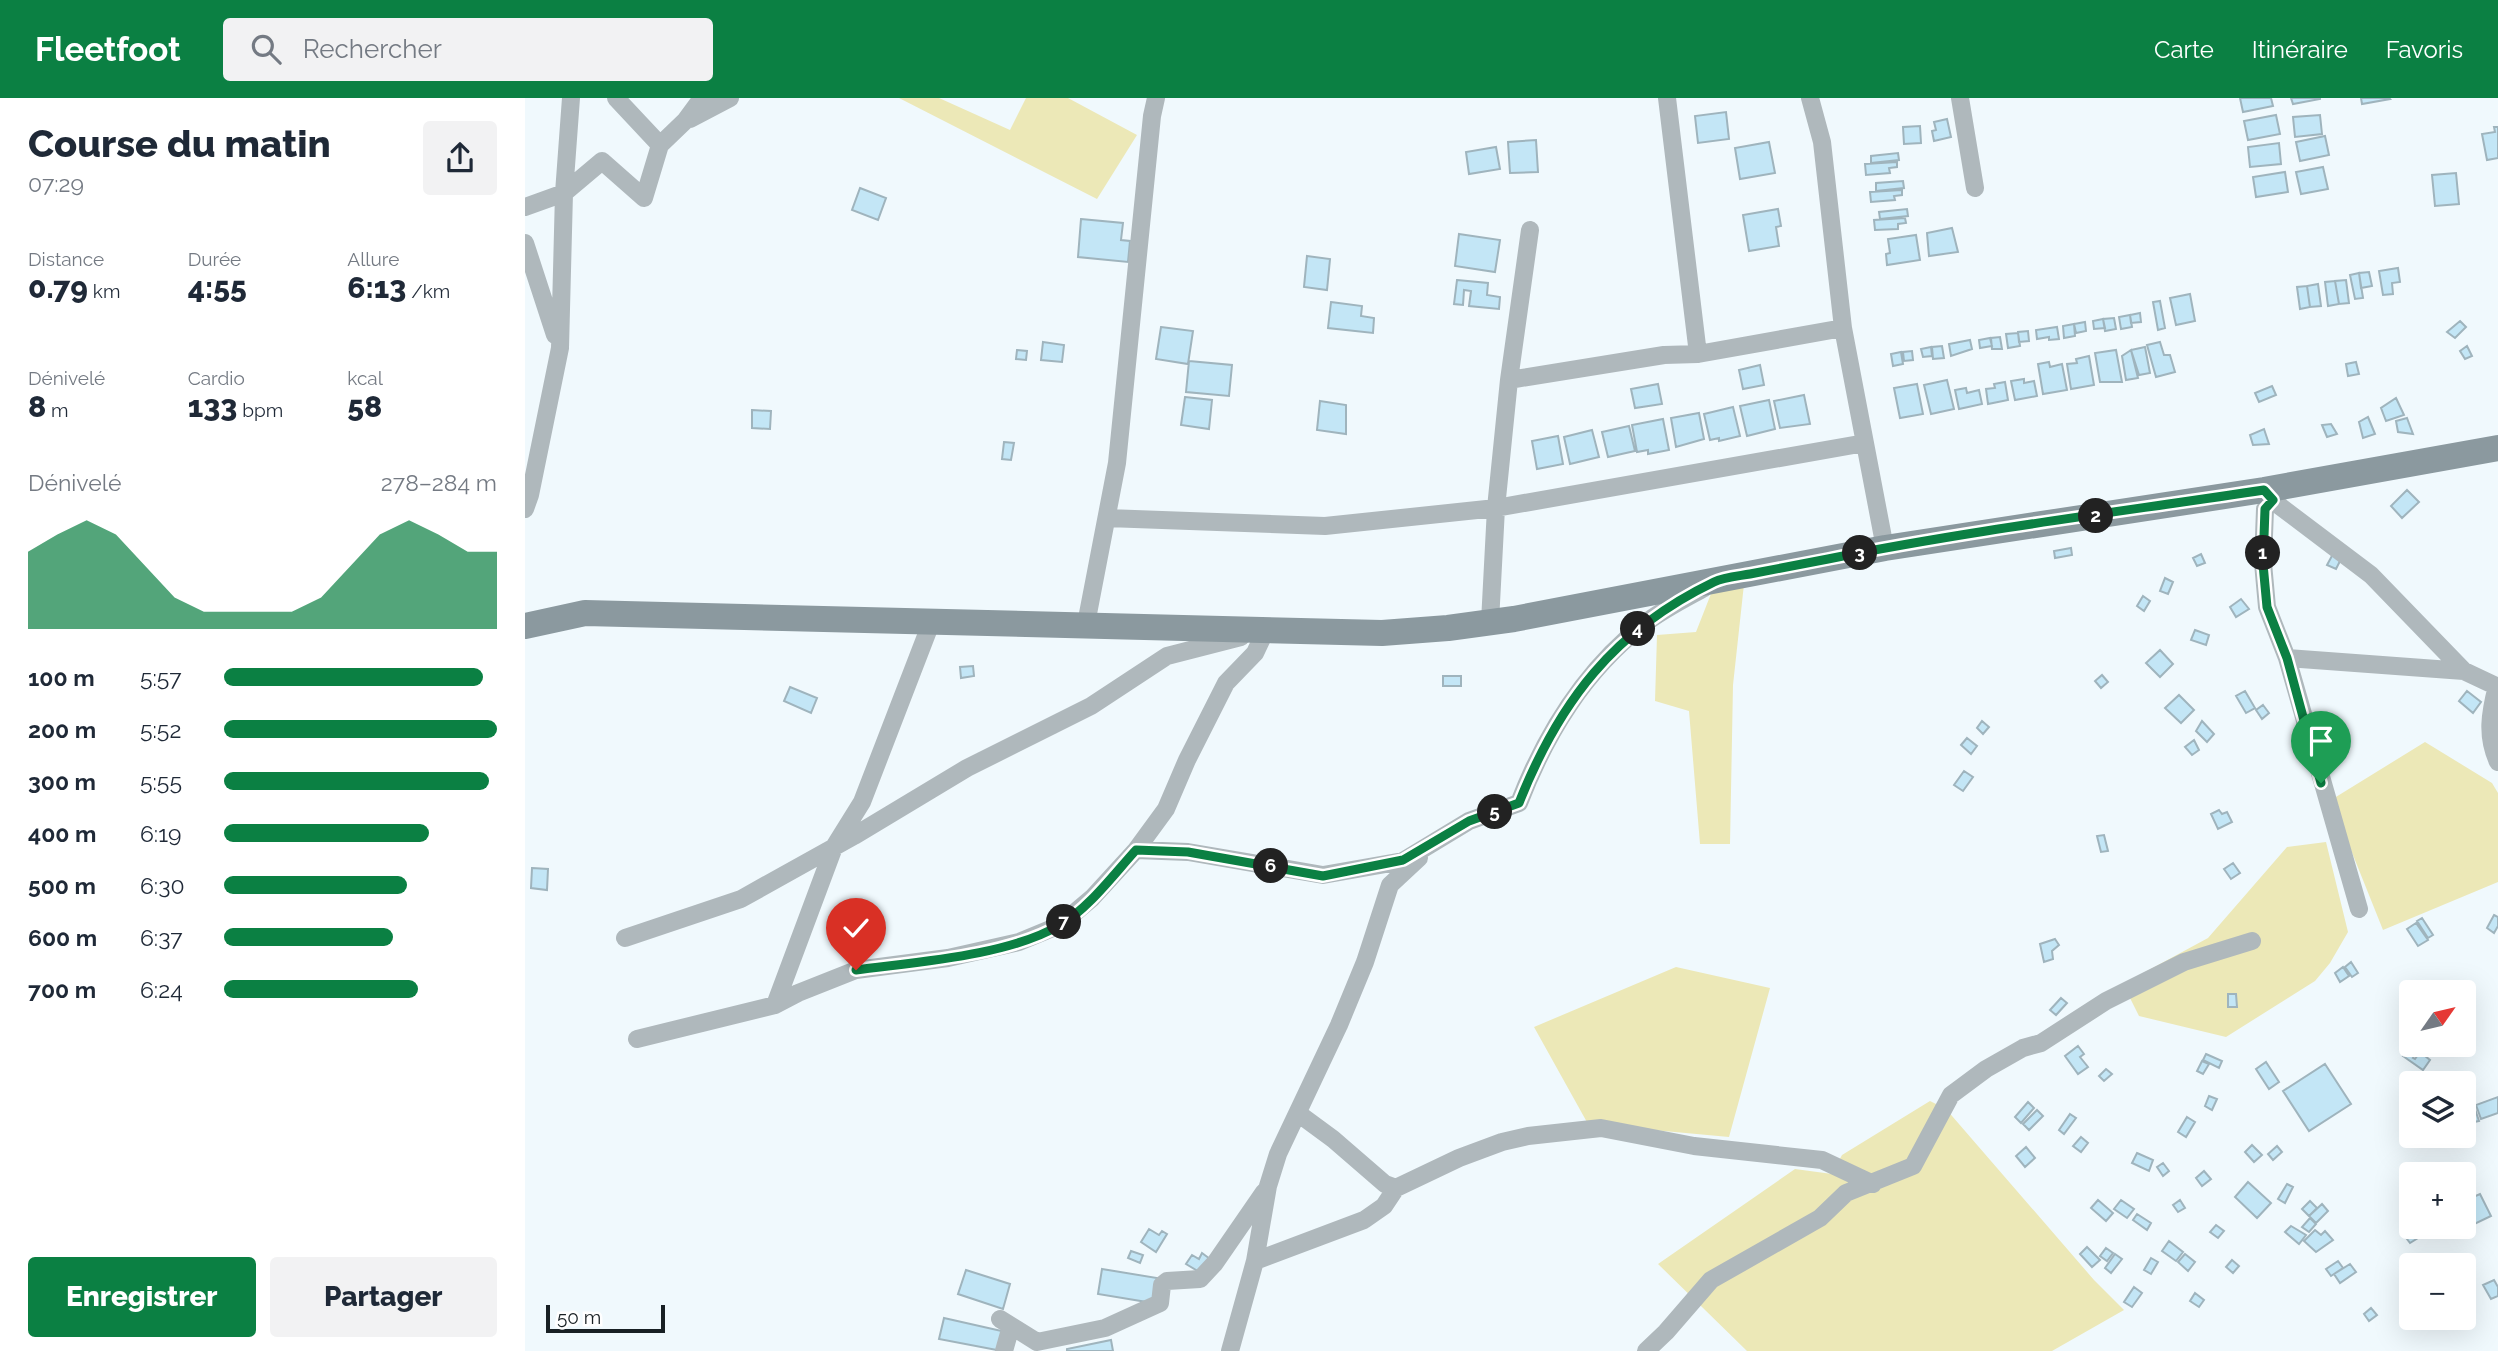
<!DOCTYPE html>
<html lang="fr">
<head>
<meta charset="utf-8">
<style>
	:root { --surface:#fff; --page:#f2f2f3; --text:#1f2937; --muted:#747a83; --accent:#0b8043 }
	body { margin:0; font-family:Raleway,sans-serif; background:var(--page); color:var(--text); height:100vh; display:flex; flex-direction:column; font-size:26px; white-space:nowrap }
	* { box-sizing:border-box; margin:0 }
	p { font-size:23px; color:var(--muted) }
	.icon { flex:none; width:38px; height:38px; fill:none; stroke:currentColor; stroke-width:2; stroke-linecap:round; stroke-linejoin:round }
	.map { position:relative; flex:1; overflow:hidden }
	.details { display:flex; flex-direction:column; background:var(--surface); width:525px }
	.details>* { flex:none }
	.needle { width:46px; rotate:56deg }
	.tools { position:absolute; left:1874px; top:882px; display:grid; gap:14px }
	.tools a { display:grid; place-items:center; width:77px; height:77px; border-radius:7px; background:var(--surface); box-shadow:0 7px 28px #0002; font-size:35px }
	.scale { position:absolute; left:21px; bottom:18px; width:119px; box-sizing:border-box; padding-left:7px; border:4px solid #182024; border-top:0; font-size:19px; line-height:24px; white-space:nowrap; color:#182024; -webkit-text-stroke:5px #fff; paint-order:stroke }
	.pin { position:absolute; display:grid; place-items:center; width:60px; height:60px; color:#fff; margin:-72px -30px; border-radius:50% 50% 50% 0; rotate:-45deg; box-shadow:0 0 7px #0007 }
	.pin .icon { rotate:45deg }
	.km { position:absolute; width:35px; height:35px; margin:-18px; border-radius:50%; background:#222; color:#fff; font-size:19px; line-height:35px; text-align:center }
	.round { display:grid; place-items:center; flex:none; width:74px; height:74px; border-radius:7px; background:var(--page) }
	.overview { display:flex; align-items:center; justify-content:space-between; height:119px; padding:0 28px }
	h1 { font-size:38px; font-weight:800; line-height:52px }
	.stats { display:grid; grid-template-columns:repeat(3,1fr); gap:10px; height:119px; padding:7px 28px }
	.stats div { display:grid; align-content:center }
	.stats b { font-size:30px; font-weight:800 }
	.stats small { font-size:19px; font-weight:400 }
	.stats p { font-size:19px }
	.chart { height:196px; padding:14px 28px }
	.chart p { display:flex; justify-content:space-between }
	.chart svg { width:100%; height:126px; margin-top:7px; fill:var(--accent); opacity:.7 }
	.primary-button { display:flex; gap:14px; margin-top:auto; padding:14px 28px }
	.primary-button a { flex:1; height:80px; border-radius:7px; background:var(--accent); color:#fff; font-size:28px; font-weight:800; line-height:80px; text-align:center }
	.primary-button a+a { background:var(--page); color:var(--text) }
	ul { padding:0 28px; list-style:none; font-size:23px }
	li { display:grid; grid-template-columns:112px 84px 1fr; align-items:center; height:52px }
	li i { height:18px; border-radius:9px; background:var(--accent) }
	header { display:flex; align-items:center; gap:42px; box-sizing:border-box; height:98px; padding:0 35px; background:var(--accent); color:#fff }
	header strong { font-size:33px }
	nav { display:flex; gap:38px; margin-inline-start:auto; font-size:24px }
	.search { width:490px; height:63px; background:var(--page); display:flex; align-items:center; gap:18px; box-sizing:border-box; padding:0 24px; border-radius:7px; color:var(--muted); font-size:26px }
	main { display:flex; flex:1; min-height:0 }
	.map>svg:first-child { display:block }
	.green { fill:#ece8b7 }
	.building { fill:#c3e6f6; stroke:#9fb4bd; stroke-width:2 }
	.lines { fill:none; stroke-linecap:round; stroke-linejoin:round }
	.street { stroke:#afb8bc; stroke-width:18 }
	.secondary { stroke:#8b999f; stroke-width:26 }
	.route-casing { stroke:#fff; stroke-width:14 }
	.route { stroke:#0b8043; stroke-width:9 }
</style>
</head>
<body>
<header>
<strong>Fleetfoot</strong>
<div class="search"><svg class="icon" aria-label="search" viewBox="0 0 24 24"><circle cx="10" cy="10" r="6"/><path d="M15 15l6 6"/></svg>Rechercher</div>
<nav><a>Carte</a><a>Itinéraire</a><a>Favoris</a></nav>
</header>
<main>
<section class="details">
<div class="overview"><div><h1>Course du matin</h1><p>07:29</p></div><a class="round"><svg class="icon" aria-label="share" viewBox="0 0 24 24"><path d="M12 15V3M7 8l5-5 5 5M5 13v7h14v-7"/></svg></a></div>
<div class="stats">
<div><p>Distance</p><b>0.79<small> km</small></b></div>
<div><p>Durée</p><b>4:55</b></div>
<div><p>Allure</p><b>6:13<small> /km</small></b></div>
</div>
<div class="stats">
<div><p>Dénivelé</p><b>8<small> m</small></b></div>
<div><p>Cardio</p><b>133<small> bpm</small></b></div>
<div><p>kcal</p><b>58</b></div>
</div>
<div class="chart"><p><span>Dénivelé</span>278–284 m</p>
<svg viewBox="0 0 160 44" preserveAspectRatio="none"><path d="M0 44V17L10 11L20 6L30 11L40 22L50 33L60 38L70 38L80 38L90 38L100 33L110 22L120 11L130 6L140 11L150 17L160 17V44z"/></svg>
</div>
<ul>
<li><b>100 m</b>5:57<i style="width:95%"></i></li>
<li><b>200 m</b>5:52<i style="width:100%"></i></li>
<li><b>300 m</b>5:55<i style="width:97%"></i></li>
<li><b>400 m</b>6:19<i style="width:75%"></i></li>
<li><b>500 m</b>6:30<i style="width:67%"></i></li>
<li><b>600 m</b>6:37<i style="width:62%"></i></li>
<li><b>700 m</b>6:24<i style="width:71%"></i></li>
</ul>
<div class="primary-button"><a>Enregistrer</a><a>Partager</a></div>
</section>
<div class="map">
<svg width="1973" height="1253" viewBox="0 0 1973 1253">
	<rect width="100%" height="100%" fill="#f0f9fd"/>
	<path class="green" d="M374,0h40l71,32 16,-32h42l69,37 -40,64z
		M1220,477l-12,110 -3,159h-30l-11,-133 -34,-10 2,-66 39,-3 20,-51z
		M1900,644l67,41 6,10v89l-115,48 -52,-130z
		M1801,744l22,90 -18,31 -15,18 -89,56 -87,-21 -16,-32 85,-46 79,-91z
		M1151,869l94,21 -41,149 -141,-13 -54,-97z
		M1405,1003l16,8 148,171 30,30 -72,41h-305l-89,-87 137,-95 37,5 10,-19z"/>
	<path class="building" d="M1715,0h31l2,8 -30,6z
		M1766,0h29v1l-27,5z
		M1836,0h28l1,1 -28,5z
		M1201,14l3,27 -31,4 -3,-27z
		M1751,17l4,19 -32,6 -4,-19z
		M1795,17l2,19 -27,3 -2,-20z
		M1422,21l4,18 -17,4 -2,-10 4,-1 -2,-8z
		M1395,28l1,17 -17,1 -1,-17z
		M1969,29h4v31l-11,2 -5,-26 13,-2z
		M1800,38l4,19 -29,6 -4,-19z
		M1011,42l2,32 -28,1 -2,-31z
		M1244,44l6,31 -35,6 -5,-31z
		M1754,45l2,21 -31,3 -2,-20z
		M971,49l4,22 -31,5 -3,-22z
		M1373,55l1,7 -28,3v-7z
		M1372,64v5l-8,1 1,5 -24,2 -1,-11z
		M1798,69l5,22 -27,5 -5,-22z
		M1760,74l3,20 -32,5 -3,-20z
		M1931,75l3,31 -24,2 -3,-31z
		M1378,83l1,7 -28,3v-8z
		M335,90l26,10 -8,22 -26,-10z
		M1377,92v5l-8,1 1,4 -24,2 -1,-10z
		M1253,111l3,17 -5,1 3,19 -30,5 -6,-36z
		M1382,111l1,7 -28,3 -1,-7z
		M1380,120l1,5 -8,1v5l-23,1 -1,-10z
		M556,121l42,4 -2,17 9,1 -2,21 -50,-5z
		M1427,130l6,24 -29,4 -2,-23z
		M934,136l41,6 -5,32 -40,-6z
		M1391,137l4,25 -33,5 -1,-11 4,-1 -2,-14z
		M782,158l23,3 -3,31 -23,-3z
		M1873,170l2,14 -8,1 1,11 -10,1 -4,-24z
		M1844,174l3,14 -11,2 -2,-15z
		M1834,175l4,25 -8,1 -5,-24z
		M932,182l31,3 -1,12 13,2 -1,12 -30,-3 2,-15 -7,-1 -1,15 -9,-1z
		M1821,182l3,23 -10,1 -4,-23z
		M1810,183l4,23 -11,2 -3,-24z
		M1793,186l3,22 -11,1 -3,-21z
		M1782,188l3,21 -10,2 -3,-22z
		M1665,196l5,27 -19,4 -6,-27z
		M1635,203l5,27 -7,2 -5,-28z
		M806,204l31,4 -1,10 13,2 -1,15 -45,-5z
		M1615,215l1,9 -10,1 -1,-8z
		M1605,217l2,12 -11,2 -2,-12z
		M1589,220l2,11 -11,2 -2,-12z
		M1578,221l2,9 -11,1 -1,-8z
		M1935,223l6,6 -11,11 -8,-6z
		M1560,224l1,9 -10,2 -2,-9z
		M1549,226l1,12 -11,2 -1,-12z
		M636,229l32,4 -5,33 -32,-5z
		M1532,229l2,12 -10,1v-3l-12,2 -1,-9z
		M1503,233l1,10 -10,1 -1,-10z
		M1493,235l2,13 -12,2 -2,-14z
		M1475,239l2,12h-10l-1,-11z
		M1465,240l2,8 -12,2 -1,-8z
		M1445,242l2,9 -21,7 -2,-12z
		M518,244l21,3 -2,17 -21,-2z
		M1635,244l4,13h6l5,17 -19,5 -9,-32z
		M1417,248l2,12 -11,1 -1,-12z
		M1942,248l5,10 -7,3 -5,-8z
		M1406,249l1,9 -9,1 -2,-8z
		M1620,249l5,26 -11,2 -8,-25z
		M492,252l10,1 -1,9 -10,-1z
		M1591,252l6,32h-22l-5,-29z
		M1606,252l7,28 -12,2 -4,-24z
		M1387,253l1,9 -9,1 -1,-9z
		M1376,254l2,12 -10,2 -2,-12z
		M1564,258l5,29 -23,4 -4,-25 10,-1 -1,-4z
		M664,263l43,4 -3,31 -43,-4z
		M1524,264l1,5 12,-3 5,26 -24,4 -5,-30z
		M1831,264l3,12 -11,2 -2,-12z
		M1235,267l4,20 -21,4 -4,-19z
		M1499,281v4l10,-2 3,15 -22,4 -4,-19z
		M1422,282l7,29 -23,5 -7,-29z
		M1480,284l3,18 -20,4 -2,-15 9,-1 -1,-4z
		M1133,286l4,20 -27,4 -4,-19z
		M1392,286l6,30 -23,4 -6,-30z
		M1747,288l4,9 -17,7 -4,-9z
		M1441,290l1,5 12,-3 3,14 -23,5 -4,-19z
		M1279,297l6,29 -30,4 -6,-27z
		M660,299l27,3 -3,29 -28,-4z
		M1871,300l8,17 -18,6 -5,-13z
		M1244,302l6,29 -28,7 -7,-30z
		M795,303l26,4v29l-29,-4z
		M1208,309l7,29 -21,5v-3l-9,2 -6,-26z
		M227,312l19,1 -1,18 -18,-1z
		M1174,315l5,26 -28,8 -5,-29z
		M1843,319l7,17 -12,4 -4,-16z
		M1882,320l6,16 -15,-2 -2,-11z
		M1138,321l6,31 -21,4v-4l-11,2 -5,-27z
		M1806,326l6,10 -10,3 -5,-12z
		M1104,328l6,25 -27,6 -6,-25z
		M1739,331l5,15 -16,1 -3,-10z
		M1067,332l7,27 -29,7 -6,-27z
		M1033,338l5,28 -26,5 -5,-28z
		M479,344l10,1 -3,17 -9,-1z
		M1882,392l12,12 -17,16 -11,-12z
		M1546,450l1,7 -17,3 -1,-7z
		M1676,456l4,9 -8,3 -4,-8z
		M1808,456l8,5 -5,10 -9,-4z
		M1640,480l8,4 -5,12 -8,-3z
		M1618,498l7,5 -6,10 -7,-5z
		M1716,501l8,10 -13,8 -6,-10z
		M1670,532l14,5 -3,10 -15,-5z
		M1635,552l13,14 -13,13 -14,-14z
		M448,568l1,10 -13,2 -1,-11z
		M1577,577l6,7 -7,6 -6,-7z
		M918,578h18v10h-18z
		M265,589l27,11 -6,15 -27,-12z
		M1720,593l10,17 -9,5 -10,-17z
		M1942,593l14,11 -8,11 -14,-12z
		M1654,597l15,15 -13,13 -16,-15z
		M1738,607l6,8 -7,6 -6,-9z
		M1457,623l7,6 -6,7 -6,-6z
		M1677,623l12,13 -7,8 -11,-11z
		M1442,640l10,8 -6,8 -10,-9z
		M1669,642l5,10 -7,5 -7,-8z
		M1439,673l9,6 -10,14 -9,-6z
		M1694,712l3,4 5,-2 5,10 -14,7 -7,-15z
		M1579,737l4,16 -7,1 -4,-16z
		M1708,765l7,10 -9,6 -7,-10z
		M7,770l16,1 -1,21 -16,-2z
		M1969,817l4,2v9l-4,7 -7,-5z
		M1897,820l11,17 -5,3 -11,-17z
		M1891,825l12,17 -10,6 -11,-17z
		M1530,841l4,6 -7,6 1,8 -9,3 -4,-18z
		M1826,864l7,11 -6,4 -7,-10z
		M1818,869l6,9 -9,6 -5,-9z
		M1703,896h8l1,13h-9z
		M1536,900l6,5 -11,12 -6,-5z
		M1553,948l6,8 -4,3 8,10 -10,7 -13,-18z
		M1885,948l8,5 -5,7 2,1 5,-7 10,8 -7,10 -20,-14z
		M1681,956l16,7 -3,7 -16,-8z
		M1677,963l7,3 -6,10 -6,-3z
		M1741,964l13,20 -10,7 -13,-20z
		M1800,966l26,40 -42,27 -26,-40z
		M1581,971l6,5 -8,7 -5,-5z
		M1684,998l8,3 -5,11 -7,-4z
		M1973,999v16l-17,6 -5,-14z
		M1503,1004l6,6 -13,15 -6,-6z
		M1948,1005l6,18 -5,1 -6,-17z
		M1512,1012l6,6 -14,14 -6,-6z
		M1545,1016l6,4 -12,16 -5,-4z
		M1662,1019l8,5 -9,15 -8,-5z
		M1556,1039l7,6 -7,9 -8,-6z
		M1727,1047l10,10 -8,7 -9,-10z
		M1752,1048l5,6 -9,8 -5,-6z
		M1501,1049l9,11 -10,9 -9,-11z
		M1612,1055l16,7 -4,11 -17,-8z
		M1638,1065l6,8 -6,5 -6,-9z
		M1679,1073l7,8 -9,7 -6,-8z
		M1723,1084l23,21 -14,15 -22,-21z
		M1762,1086l6,3 -8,16 -7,-4z
		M1955,1096l11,22 -25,12 -2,-27z
		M1573,1102l15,13 -7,8 -15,-13z
		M1596,1102l13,9 -7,9 -13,-9z
		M1655,1102l5,8 -7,4 -5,-7z
		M1785,1103l7,7 -8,8 -7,-7z
		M1797,1106l6,7 -12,12 -7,-7z
		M1612,1116l14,9 -4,7 -14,-10z
		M1785,1120l6,6 -7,8 -7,-5z
		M1691,1127l8,6 -6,7 -8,-6z
		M1766,1128l15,9 -7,9 -14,-12z
		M624,1131l10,6 3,-4 5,3 -11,18 -15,-10z
		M1790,1132l6,5 4,-4 8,9 -17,12 -12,-11z
		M1887,1132l6,8 -8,5 -6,-8z
		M1644,1143l14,11 -7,9 -14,-10z
		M1562,1149l13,13 -8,7 -12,-13z
		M1581,1150l7,5 -6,8 -7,-5z
		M606,1153l12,4 -3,8 -12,-5z
		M677,1155l8,6 -9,14 -15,-9 6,-9 7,4z
		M1590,1156l7,5 -11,14 -6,-5z
		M1660,1156l10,8 -7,9 -10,-9z
		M1626,1160l7,4 -7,12 -7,-4z
		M1707,1162l7,6 -6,7 -7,-6z
		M1813,1163l5,7 -12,8 -5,-7z
		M1825,1166l6,8 -16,11 -6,-9z
		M577,1171l55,9 -4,25 -55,-9z
		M441,1172l44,14 -7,25 -45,-15z
		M1969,1182l4,7v9l-7,3 -8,-14z
		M1609,1189l8,6 -10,14 -8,-5z
		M1670,1195l9,7 -5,7 -9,-6z
		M1846,1210l6,7 -8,6 -5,-7z
		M419,1220l62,14 -4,19 -63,-12z
		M586,1242l2,11h-46v-2z"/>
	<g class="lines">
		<path class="street" d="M91,0l44,47
			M1142,0l31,256
			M1285,0l12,44 21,186 42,220
			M1435,0l15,90
			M165,21l40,-21
			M0,109l39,-14 38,-32 42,37 16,-53 25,-24 17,-23
			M1005,132l-21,150 -13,128 369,-65
			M0,145l30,92
			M984,282l155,-25 34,-1 145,-26
			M1741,395l7,8 98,74 93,96 34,16
			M1748,403l-8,8 -2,54 4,44 20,51 72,251
			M0,411l5,-14 30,-147 4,-155 7,-95
			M582,420l218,8 171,-18 -6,114
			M561,526l31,-161 35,-347 4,-18
			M1762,560l177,13
			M1972,588c-7,27 -11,50 1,76
			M611,752l52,2 135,23 80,-14 66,-40 50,-18c27,-70 65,-132 125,-179 18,-14 40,-25 60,-36
			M100,840l116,-39 113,-63 113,-68 124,-62 76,-50 74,-19
			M250,907l59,-158 28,-45 69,-179
			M112,941l138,-34 23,-12 58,-23 92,-12 71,-16 41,-17 32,-27 44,-48 30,-41 21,-49 39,-77 29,-30 11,-23
			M774,1016l34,25 52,45 11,4 63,-30 43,-16 26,-6 73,-8 93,18 128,14 51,24
			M730,1163l109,-41 20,-14 12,-18
			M475,1221l37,23 68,-14 55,-25 2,-18 5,-4 33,-2 15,-16 49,-71
			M479,1253l7,-25
			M705,1253l25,-90 13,-75 10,-32 61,-129 26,-63 25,-77 29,-27
			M1121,1253l20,-19 45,-52 109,-62 26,-25 67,-27 38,-71 35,-26 37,-21 18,-5 65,-42 78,-39 68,-21"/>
		<path class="secondary" d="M0,528l60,-13 797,20 66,-5 66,-9 371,-71 379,-58 234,-42"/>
	</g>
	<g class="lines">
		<defs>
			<path id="route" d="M331,872c59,-8 152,-14 204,-45 28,-16 54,-51 76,-75l52,2 135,24 80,-16 66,-39 50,-18c40,-101 95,-173 195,-221 10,-5 25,-6 36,-8 26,-5 52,-10 78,-15 144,-29 291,-47 436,-69l9,10 -8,9 -2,55 4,43 20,51 34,125"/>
		</defs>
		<use href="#route" class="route-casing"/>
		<use href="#route" class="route"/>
	</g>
</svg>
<div class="tools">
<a><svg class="needle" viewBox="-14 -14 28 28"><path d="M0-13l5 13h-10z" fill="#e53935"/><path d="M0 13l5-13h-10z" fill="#747a83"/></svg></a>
<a><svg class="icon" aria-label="layers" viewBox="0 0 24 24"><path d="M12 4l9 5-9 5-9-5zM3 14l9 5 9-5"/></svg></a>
<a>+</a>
<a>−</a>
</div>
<div class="scale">50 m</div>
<div class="pin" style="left:1796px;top:685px;background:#1e9e55"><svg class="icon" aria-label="arrive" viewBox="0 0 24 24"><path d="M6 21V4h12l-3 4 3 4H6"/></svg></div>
<div class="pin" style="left:331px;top:872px;background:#d93025"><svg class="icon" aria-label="check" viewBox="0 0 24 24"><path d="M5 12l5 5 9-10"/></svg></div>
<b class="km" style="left:1738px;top:455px">1</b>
<b class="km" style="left:1571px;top:418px">2</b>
<b class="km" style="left:1335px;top:455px">3</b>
<b class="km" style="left:1113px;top:531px">4</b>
<b class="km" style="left:970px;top:714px">5</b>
<b class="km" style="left:746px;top:768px">6</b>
<b class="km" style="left:539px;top:824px">7</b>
</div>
</main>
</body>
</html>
